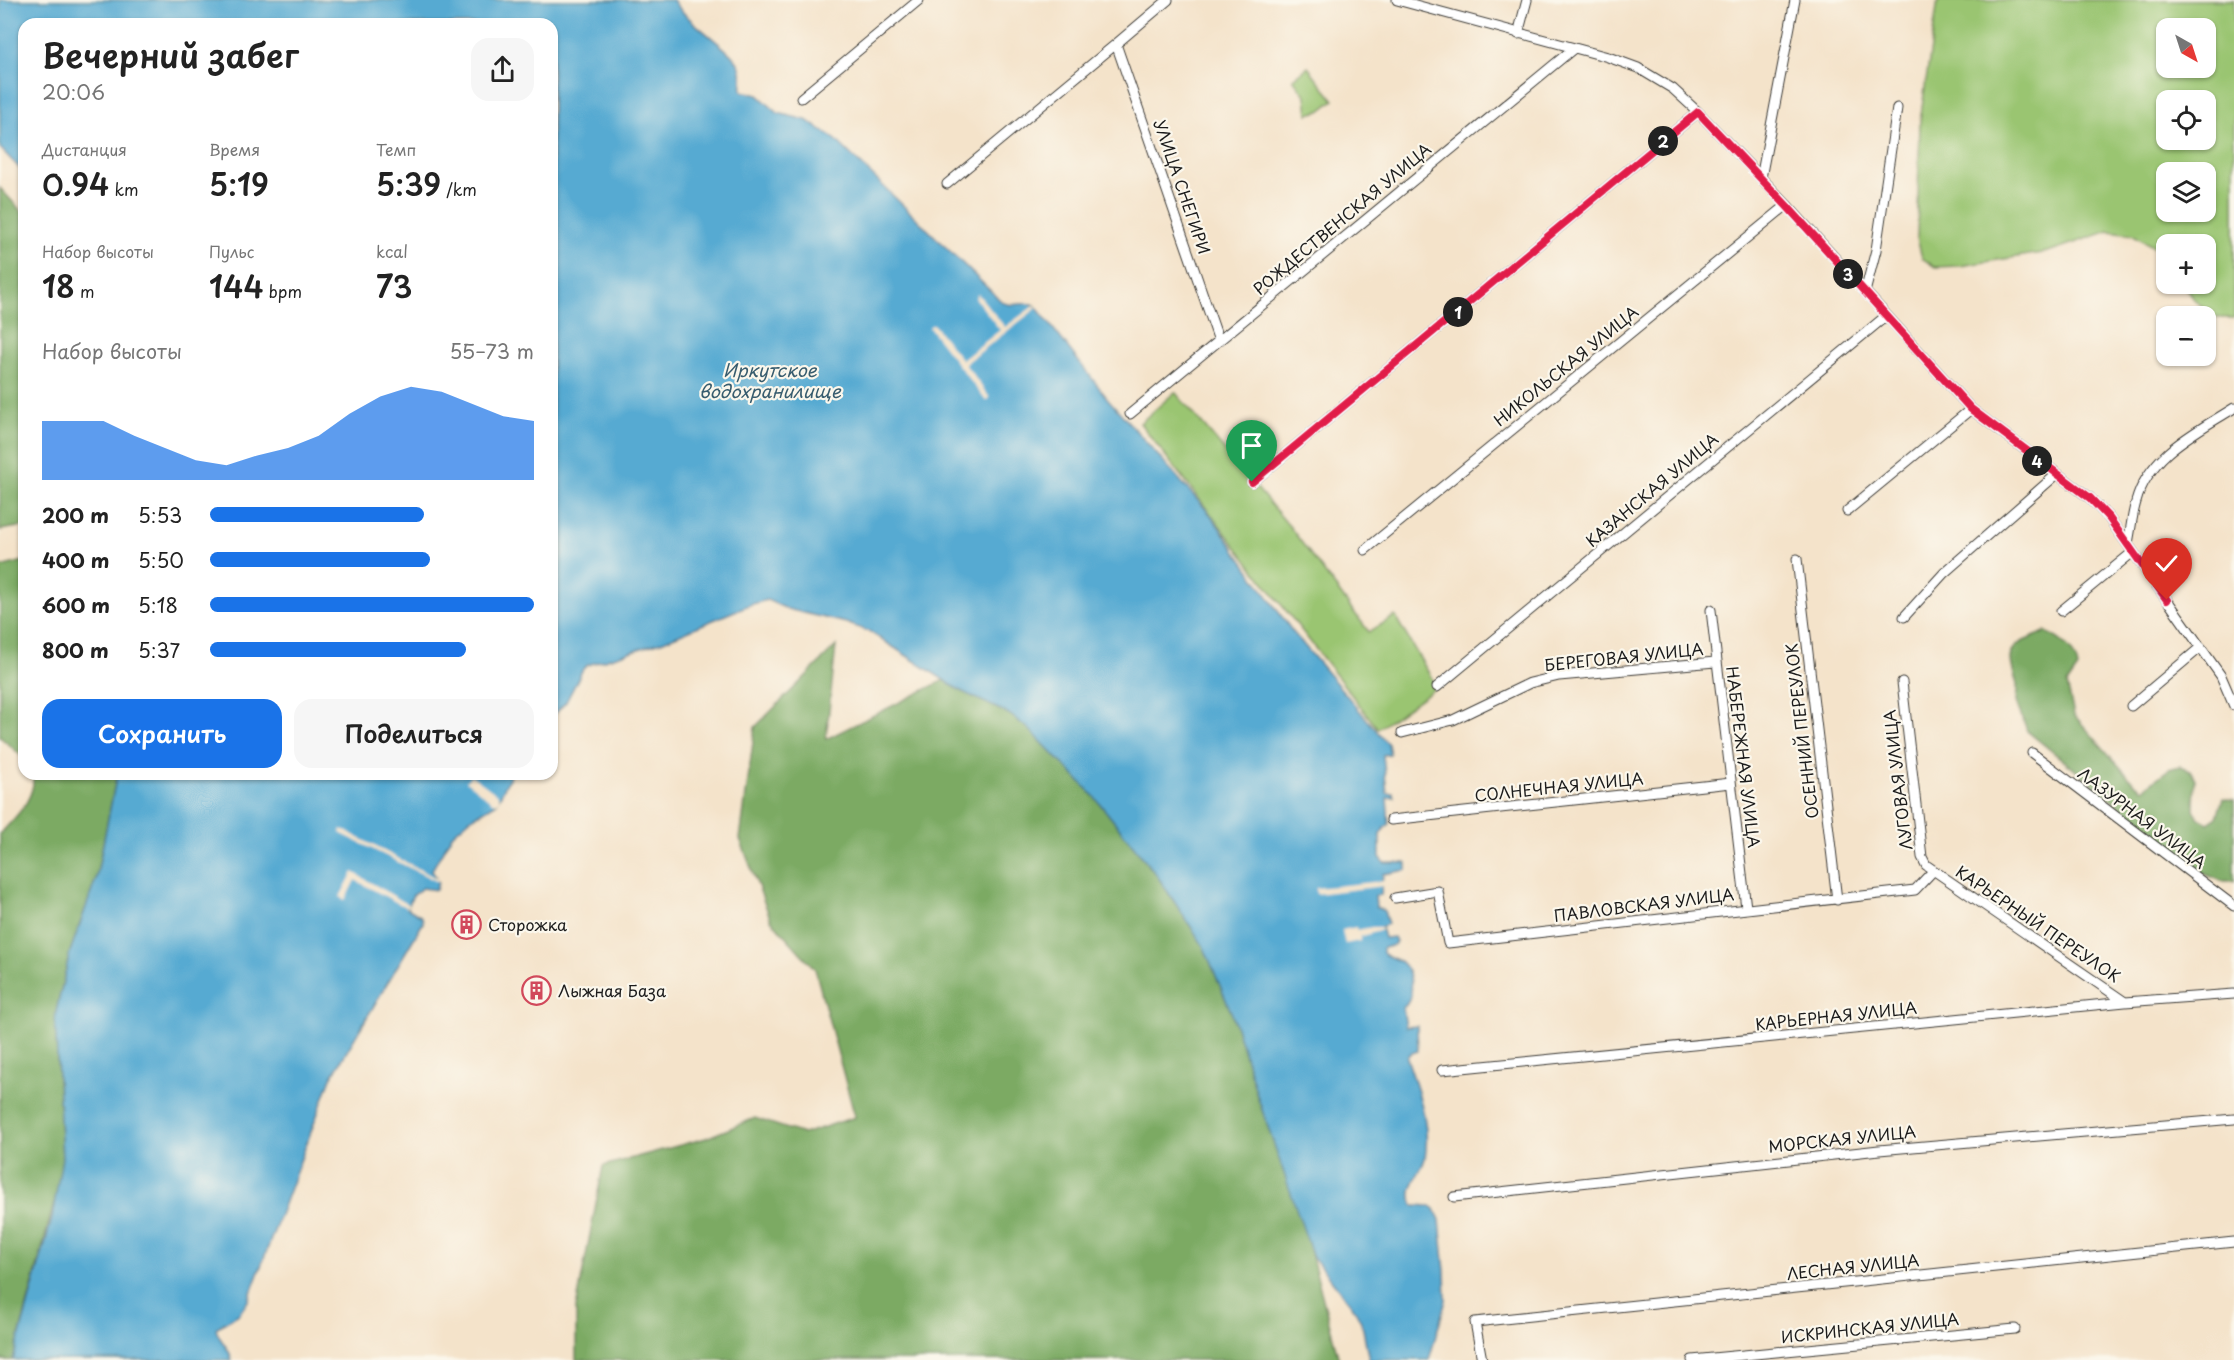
<!DOCTYPE html>
<html lang="ru">
<head>
<meta charset="utf-8">
<style>
	:root { --surface:#fff; --page:#f6f6f6; --text:#222; --muted:#767676; --accent:#1a73e8 }
	body { margin:0; font-family:"Playpen Sans",sans-serif; background:var(--page); color:var(--text); height:100vh; display:flex; flex-direction:column; font-size:22px; white-space:nowrap }
	* { box-sizing:border-box; margin:0 }
	p { font-size:20px; color:var(--muted) }
	.icon { flex:none; width:33px; height:33px; fill:none; stroke:currentColor; stroke-width:2; stroke-linecap:round; stroke-linejoin:round }
	.map { position:relative; flex:1; overflow:hidden }
	.sheet { position:absolute; left:18px; top:18px; width:540px; height:762px; display:flex; flex-direction:column; background:var(--surface); border-radius:18px; box-shadow:0 2px 4px #0004 }
	.sheet>* { flex:none }
	.needle { width:39px; rotate:141deg }
	.controls { position:absolute; left:2156px; top:18px; display:grid; gap:12px }
	.controls a { display:grid; place-items:center; width:60px; height:60px; border-radius:12px; background:var(--surface); box-shadow:0 2px 4px #0004; font-size:30px }
	.pin { position:absolute; display:grid; place-items:center; width:51px; height:51px; color:#fff; margin:-62px -26px; border-radius:50% 50% 50% 0; rotate:-45deg; box-shadow:0 0 6px #0007 }
	.pin .icon { rotate:45deg }
	.km { position:absolute; width:30px; height:30px; margin:-15px; border-radius:50%; background:#222; color:#fff; font-size:16px; line-height:30px; text-align:center }
	.round { display:grid; place-items:center; flex:none; width:63px; height:63px; border-radius:18px; background:var(--page) }
	.summary { display:flex; align-items:center; justify-content:space-between; height:102px; padding:0 24px }
	h1 { font-size:33px; font-weight:600; line-height:45px }
	.stats { display:grid; grid-template-columns:repeat(3,1fr); gap:9px; height:102px; padding:6px 24px }
	.stats div { display:grid; align-content:center }
	.stats b { font-size:30px; font-weight:600 }
	.stats small { font-size:16px; font-weight:400 }
	.stats p { font-size:16px }
	.chart { height:168px; padding:12px 24px }
	.chart p { display:flex; justify-content:space-between }
	.chart svg { width:100%; height:108px; margin-top:6px; fill:var(--accent); opacity:.7 }
	.primary-button { display:flex; gap:12px; margin-top:auto; padding:12px 24px }
	.primary-button a { flex:1; height:69px; border-radius:18px; background:var(--accent); color:#fff; font-size:24px; font-weight:600; line-height:69px; text-align:center }
	.primary-button a+a { background:var(--page); color:var(--text) }
	ul { padding:0 24px; list-style:none; font-size:20px }
	li { display:grid; grid-template-columns:96px 72px 1fr; align-items:center; height:45px }
	li i { height:15px; border-radius:8px; background:var(--accent) }
	.map>svg:first-child { display:block }
	.green { fill:#9ac571; stroke:#5b7046; stroke-width:1.5; fill-rule:evenodd }
	.forest { fill:#7baa63; stroke:#4c6340; stroke-width:1.5 }
	.water { fill:#57aad2; stroke:#3a6377; stroke-width:1.5 }
	.pier { fill:#f4e3ca }
	.lines { fill:none; stroke-linecap:round; stroke-linejoin:round }
	.minor-casing { stroke:#3c3a36; stroke-width:11 }
	.minor { stroke:#fff; stroke-width:9 }
	.route-casing { stroke:#fff; stroke-width:12 }
	.route { stroke:#e11d48; stroke-width:8 }
	.labels { text-anchor:middle; stroke-width:4.5; stroke-linejoin:round; paint-order:stroke }
	.street-label { font-size:16px; fill:#1c1c1c; stroke:#fbf7ec }
	.poi-label { font-size:16px; fill:#1c1c1c; stroke:#fbf7ec; text-anchor:start }
	.water-label { font-size:18px; font-style:italic; fill:#375c6e; stroke:#fbf7ec }
</style>
</head>
<body>
<div class="map">
<svg width="2234" height="1360" viewBox="0 0 2234 1360">
	<rect width="100%" height="100%" fill="#fbf7ec"/>
	<filter id="ink" filterUnits="userSpaceOnUse"><feTurbulence type="fractalNoise" baseFrequency=".0167" numOctaves="2"/><feDisplacementMap in="SourceGraphic" scale="12" xChannelSelector="R" yChannelSelector="G"/><feConvolveMatrix kernelMatrix="1 2 1 2 8 2 1 2 1" color-interpolation-filters="sRGB"/></filter>
	<filter id="wash" filterUnits="userSpaceOnUse"><feTurbulence type="fractalNoise" baseFrequency=".008" numOctaves="4" result="noise"/><feDisplacementMap in="SourceGraphic" scale="24" xChannelSelector="R" yChannelSelector="G"/><feGaussianBlur stdDeviation="1.35" result="paint"/><feColorMatrix in="noise" values="0 0 0 0 0 0 0 0 0 0 0 0 0 0 0 0 0 1.4 0 .05"/><feComposite in="paint" operator="in"/></filter>
	<g filter="url(#wash)">
		<rect width="100%" height="100%" fill="#f4e3ca"/>
		<path class="green" d="M1938,0h296v318h-20l-21,-20 -10,-14h22v-40h-39v15l-7,-9 -27,-16 -23,-3 -61,21 -88,14 -25,1 -13,-9 -5,-20 3,-117zM2166,28h39v40h-39zM2166,100h39v40h-39zM2166,172h39v40h-39z
			M1308,67l26,33 -14,11 -12,3 -2,-18 -13,-17z
			M1175,392l115,135 79,105 26,-16 42,71 -59,42 -238,-306z"/>
		<path class="forest" d="M0,188l24,26v312l-24,4z
			M24,561v197l-24,-21v-170z
			M2046,632c15,7 30,19 32,36l-11,16 7,31 61,69 8,5 26,-20 11,-3 10,4 5,9 -1,30 5,9 9,5 9,-6 6,-19 11,2v81h-12l-20,-8 -175,-142c-2,-9 -10,-22 -11,-31 0,-7 3,-12 0,-19 -12,-35 -2,-37 30,-49z
			M836,646l-10,93 118,-59 17,11 48,23 20,15 64,66 63,79 47,71 29,69 28,90 46,130 33,126h-763v-52l27,-142 103,-28 49,-20 48,16 52,-17 -40,-148 -44,-49 -31,-81 15,-112z
			M33,774h84l-21,105 -26,73 -15,64 7,142 -3,26 -46,176h-13v-526c16,-18 36,-35 33,-60z"/>
		<path class="water" d="M0,0h673c15,24 60,49 67,67 3,8 1,16 2,24l16,4 20,18 28,7 28,18 167,163c11,8 22,-1 34,4l73,94 102,115 82,117 96,113 2,10 -7,1 4,38h6l1,4 -7,1 2,26 -9,10v23l5,6h22v7l-24,4 -2,21 -6,1 1,11 8,4 4,13 -7,3 3,11 10,-1 2,4 -2,4 -11,3v5c5,5 13,5 18,9 12,11 15,35 2,46l3,19 11,-1 1,25 -9,3 -2,4c10,31 24,65 18,100 -4,18 -20,28 -12,47l18,1 4,3 5,11 5,51 1,29 -17,60h-60l-7,-36 -7,-14 -42,-53 -53,-153 -28,-90 -29,-69 -47,-71 -63,-79 -64,-66 -20,-15 -48,-23 -91,-59 -24,-9 -59,-14 -20,-9 -18,5 -88,37 -73,23 -5,4 -17,33 -14,15v-693h-528v149l-24,-25z
			M117,774h394l-14,29 -27,16 -18,16 -20,35 6,12 -2,8 -14,-2 -9,7 -6,13 15,9 1,6 -92,155 -83,223 -9,13 -23,14c1,11 13,18 16,32h-219l39,-142 10,-60 -7,-142 15,-64 26,-73z"/>
		<path class="pier" d="M978,294l27,33 30,-22 2,3 -72,56 25,34 -4,3 -57,-74 4,-3 29,36 38,-30 -25,-32z
			M471,775l27,20 2,4 -3,4 -5,-1 -26,-21z
			M342,829l96,50v3l-98,-49z
			M353,872l56,33 -2,3 -52,-28 -10,20 -5,-3z
			M1383,881l1,5 -68,8v-6z
			M1356,927l1,3 15,-3h9l1,3 -22,7v4l-15,3 -3,-14z"/>
	</g>
	<g filter="url(#ink)">
		<g class="lines">
			<defs>
				<path id="minor" d="M1168,0l-52,44 103,297
					M1397,0l211,57 30,11 35,21 25,23 89,93 184,204 119,89 19,20 112,158 13,30
					M1518,34l9,-34
					M801,98l118,-98
					M1761,178l34,-178
					M947,184l169,-140
					M1865,292l11,-42 21,-142
					M1130,414l443,-365
					M1252,482l446,-370
					M1847,511l124,-102
					M2128,543c3,-14 4,-28 8,-41 13,-48 59,-69 98,-94
					M1365,550l422,-345
					M1797,559l40,341
					M1711,610l35,298
					M2061,611l72,-59
					M1904,617l40,-44 112,-98
					M1902,682l20,175 4,8 199,137
					M1437,687l449,-371
					M2131,706l70,-59
					M1402,733l51,-13 77,-37 29,-7 156,-14
					M2032,753l202,153
					M1391,820l340,-37
					M1395,898l43,-7 10,52 467,-53 18,-19
					M1442,1070l683,-68 109,-8
					M1454,1197l425,-47 355,-31
					M1482,1360l-7,-38 759,-80
					M1692,1360l323,-31"/>
			</defs>
			<use href="#minor" class="minor-casing"/>
			<use href="#minor" class="minor"/>
		</g>
	</g>
	<g class="lines" filter="url(#ink)">
		<defs>
			<path id="route" d="M1252,482l446,-370 88,93 185,204 119,89 19,20 58,82"/>
		</defs>
		<use href="#route" class="route-casing"/>
		<use href="#route" class="route"/>
	</g>
	<defs>
		<symbol id="building-ring" viewBox="-11 -11 22 22"><circle r="9.5" fill="#fbf7ec" stroke="#d1495b" stroke-width="1.5"/><path d="M-4-6H4V6H1V3H-1V6H-4ZM-2.5-4.3h1.7v1.8h-1.7ZM.8-4.3h1.7v1.8H.8ZM-2.5-1h1.7V.8h-1.7ZM.8-1h1.7V.8H.8Z" fill="#d1495b"/></symbol>
	</defs>
	<g fill-rule="evenodd">
		<use href="#building-ring" x="450" y="908" width="33" height="33"/>
		<use href="#building-ring" x="520" y="974" width="33" height="33"/>
	</g>
	<g class="labels">
		<g class="street-label">
			<text transform="translate(1182 187) rotate(71)" y="6">УЛИЦА СНЕГИРИ</text>
			<text transform="translate(1342 219) rotate(-40)" y="6">РОЖДЕСТВЕНСКАЯ УЛИЦА</text>
			<text transform="translate(1566 366) rotate(-39)" y="6">НИКОЛЬСКАЯ УЛИЦА</text>
			<text transform="translate(1652 490) rotate(-40)" y="6">КАЗАНСКАЯ УЛИЦА</text>
			<text transform="translate(1624 657) rotate(-6)" y="6">БЕРЕГОВАЯ УЛИЦА</text>
			<text transform="translate(1802 731) rotate(-97)" y="6">ОСЕННИЙ ПЕРЕУЛОК</text>
			<text transform="translate(1743 757) rotate(83)" y="6">НАБЕРЕЖНАЯ УЛИЦА</text>
			<text transform="translate(1898 780) rotate(-97)" y="6">ЛУГОВАЯ УЛИЦА</text>
			<text transform="translate(1559 787) rotate(-6)" y="6">СОЛНЕЧНАЯ УЛИЦА</text>
			<text transform="translate(2142 818) rotate(37)" y="6">ЛАЗУРНАЯ УЛИЦА</text>
			<text transform="translate(1644 905) rotate(-7)" y="6">ПАВЛОВСКАЯ УЛИЦА</text>
			<text transform="translate(2038 924) rotate(34)" y="6">КАРЬЕРНЫЙ ПЕРЕУЛОК</text>
			<text transform="translate(1836 1016) rotate(-6)" y="6">КАРЬЕРНАЯ УЛИЦА</text>
			<text transform="translate(1842 1139) rotate(-6)" y="6">МОРСКАЯ УЛИЦА</text>
			<text transform="translate(1853 1267) rotate(-6)" y="6">ЛЕСНАЯ УЛИЦА</text>
			<text transform="translate(1870 1328) rotate(-6)" y="6">ИСКРИНСКАЯ УЛИЦА</text>
		</g>
		<g class="poi-label">
			<text x="488" y="931">Сторожка</text>
			<text x="558" y="997">Лыжная База</text>
		</g>
		<g class="water-label">
			<text x="770" y="377">Иркутское<tspan x="770" dy="21">водохранилище</tspan></text>
		</g>
	</g>
</svg>
<div class="controls">
<a><svg class="needle" viewBox="-14 -14 28 28"><path d="M0-13l5 13h-10z" fill="#e53935"/><path d="M0 13l5-13h-10z" fill="#767676"/></svg></a>
<a><svg class="icon" aria-label="locate" viewBox="0 0 24 24"><circle cx="12" cy="12" r="6"/><path d="M12 2v4M12 18v4M2 12h4M18 12h4"/></svg></a>
<a><svg class="icon" aria-label="layers" viewBox="0 0 24 24"><path d="M12 4l9 5-9 5-9-5zM3 14l9 5 9-5"/></svg></a>
<a>+</a>
<a>−</a>
</div>
<div class="pin" style="left:1252px;top:482px;background:#1e9e55"><svg class="icon" aria-label="arrive" viewBox="0 0 24 24"><path d="M6 21V4h12l-3 4 3 4H6"/></svg></div>
<div class="pin" style="left:2167px;top:600px;background:#d93025"><svg class="icon" aria-label="check" viewBox="0 0 24 24"><path d="M5 12l5 5 9-10"/></svg></div>
<b class="km" style="left:1458px;top:312px">1</b>
<b class="km" style="left:1663px;top:141px">2</b>
<b class="km" style="left:1848px;top:274px">3</b>
<b class="km" style="left:2037px;top:461px">4</b>
<section class="sheet">
<div class="summary"><div><h1>Вечерний забег</h1><p>20:06</p></div><a class="round"><svg class="icon" aria-label="share" viewBox="0 0 24 24"><path d="M12 15V3M7 8l5-5 5 5M5 13v7h14v-7"/></svg></a></div>
<div class="stats">
<div><p>Дистанция</p><b>0.94<small> km</small></b></div>
<div><p>Время</p><b>5:19</b></div>
<div><p>Темп</p><b>5:39<small> /km</small></b></div>
</div>
<div class="stats">
<div><p>Набор высоты</p><b>18<small> m</small></b></div>
<div><p>Пульс</p><b>144<small> bpm</small></b></div>
<div><p>kcal</p><b>73</b></div>
</div>
<div class="chart"><p><span>Набор высоты</span>55–73 m</p>
<svg viewBox="0 0 160 44" preserveAspectRatio="none"><path d="M0 44V20L10 20L20 20L30 26L40 31L50 36L60 38L70 34L80 31L90 26L100 17L110 10L120 6L130 8L140 13L150 18L160 20V44z"/></svg>
</div>
<ul>
<li><b>200 m</b>5:53<i style="width:66%"></i></li>
<li><b>400 m</b>5:50<i style="width:68%"></i></li>
<li><b>600 m</b>5:18<i style="width:100%"></i></li>
<li><b>800 m</b>5:37<i style="width:79%"></i></li>
</ul>
<div class="primary-button"><a>Сохранить</a><a>Поделиться</a></div>
</section>
</div>
</body>
</html>
